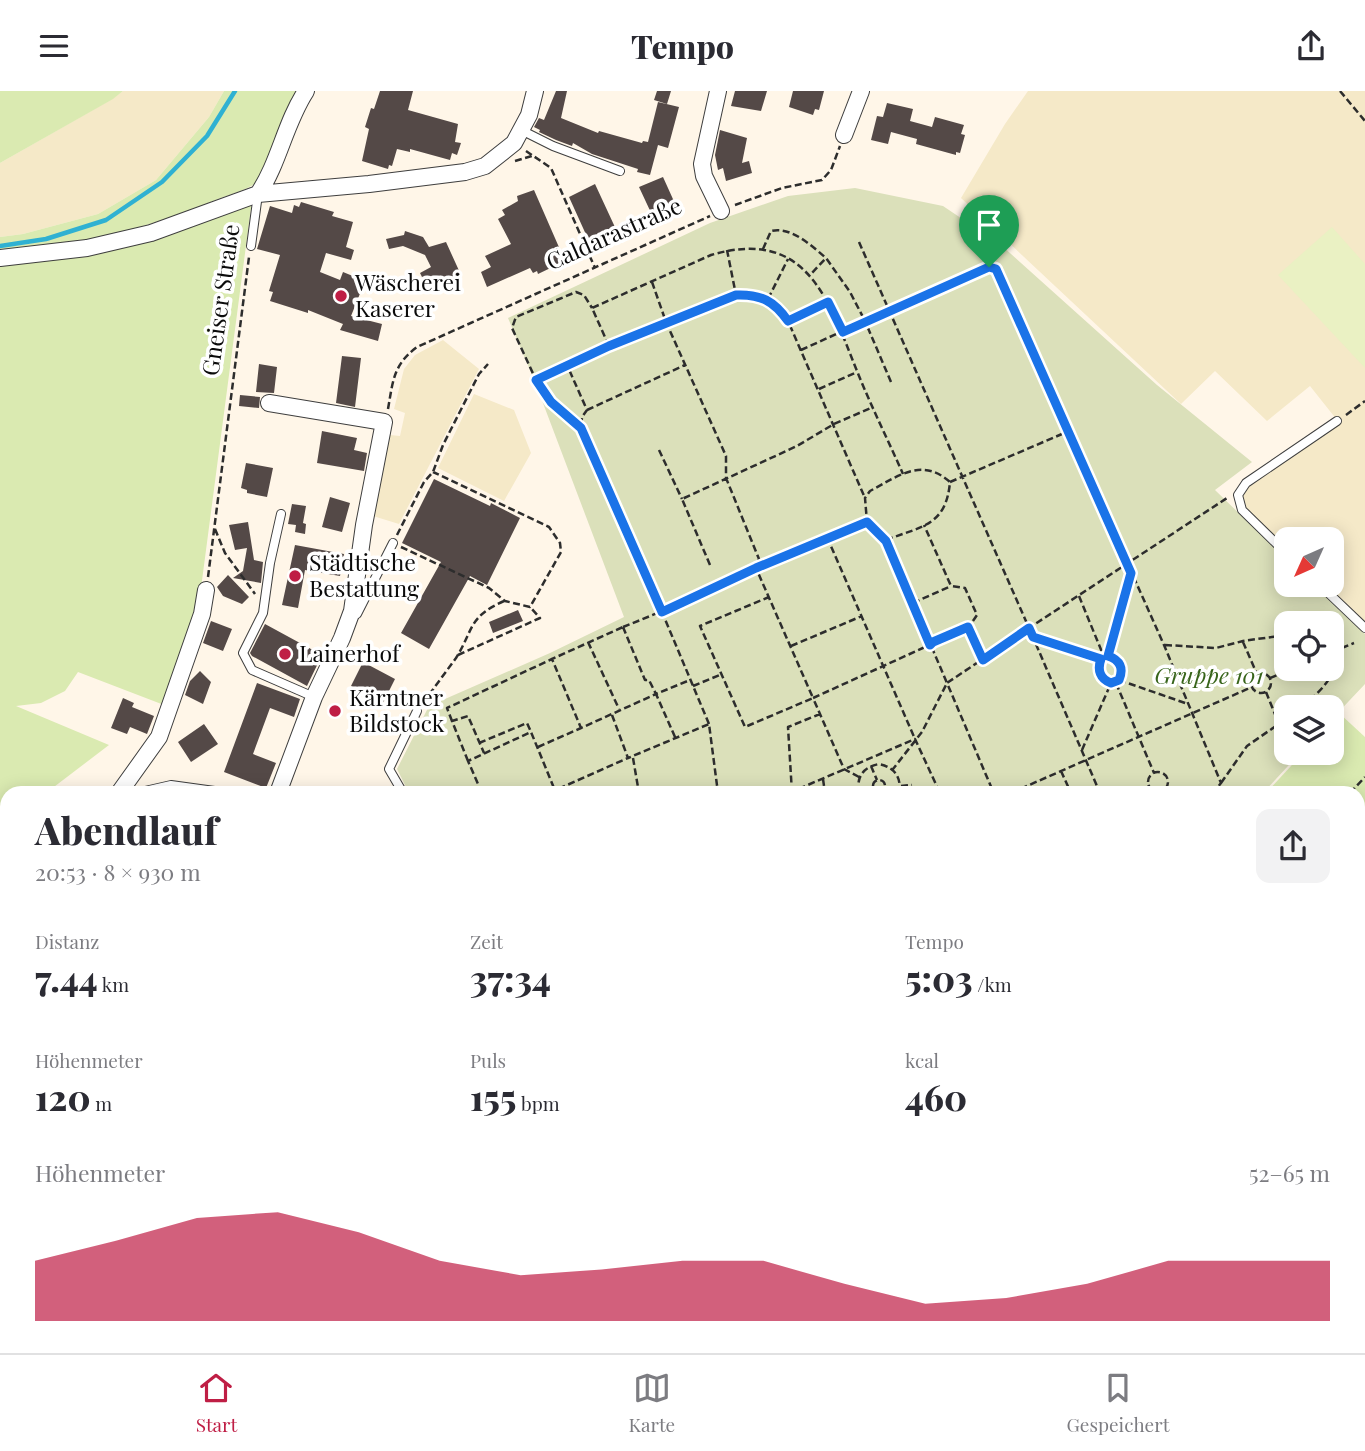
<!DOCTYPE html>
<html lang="de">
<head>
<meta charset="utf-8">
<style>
	:root { --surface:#fff; --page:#f2f2f3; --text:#2b2b33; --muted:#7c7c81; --line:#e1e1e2; --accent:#bf1e45 }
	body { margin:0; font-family:"Playfair Display",serif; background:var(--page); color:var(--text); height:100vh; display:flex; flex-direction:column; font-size:26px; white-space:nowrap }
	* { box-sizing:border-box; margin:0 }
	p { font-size:23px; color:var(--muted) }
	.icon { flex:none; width:38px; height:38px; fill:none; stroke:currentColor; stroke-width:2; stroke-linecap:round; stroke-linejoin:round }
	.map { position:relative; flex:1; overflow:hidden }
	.details { position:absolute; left:0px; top:695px; width:1365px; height:569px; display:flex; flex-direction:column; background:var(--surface); border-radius:21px 21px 0 0; box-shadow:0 4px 18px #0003 }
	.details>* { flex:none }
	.needle { width:46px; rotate:225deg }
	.fabs { position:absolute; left:1274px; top:436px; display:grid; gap:14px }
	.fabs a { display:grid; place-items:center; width:70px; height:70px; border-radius:14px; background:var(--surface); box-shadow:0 4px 18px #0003; font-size:35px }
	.pin { position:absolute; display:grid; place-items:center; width:60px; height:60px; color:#fff; margin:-72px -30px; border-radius:50% 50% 50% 0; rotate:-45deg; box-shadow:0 0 7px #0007 }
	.pin .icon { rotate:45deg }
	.round { display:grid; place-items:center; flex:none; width:74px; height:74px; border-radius:14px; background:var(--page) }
	.headline { display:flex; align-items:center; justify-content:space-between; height:119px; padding:0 35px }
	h1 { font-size:38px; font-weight:800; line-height:52px }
	.figures { display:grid; grid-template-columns:repeat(3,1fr); gap:10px; height:119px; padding:7px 35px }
	.figures div { display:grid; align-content:center }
	.figures b { font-size:35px; font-weight:800 }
	.figures small { font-size:19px; font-weight:400 }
	.figures p { font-size:19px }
	.chart { height:196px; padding:14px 35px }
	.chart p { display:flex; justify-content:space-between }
	.chart svg { width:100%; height:126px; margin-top:7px; fill:var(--accent); opacity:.7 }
	header { display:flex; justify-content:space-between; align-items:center; height:91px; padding:0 35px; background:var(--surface); font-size:32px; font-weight:800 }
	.dock { display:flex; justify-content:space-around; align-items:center; height:98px; border-top:2px solid var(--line); background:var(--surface); font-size:19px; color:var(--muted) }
	.dock a { display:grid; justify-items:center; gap:4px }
	.dock .active { color:var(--accent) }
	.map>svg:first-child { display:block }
	.farmland { fill:#f5e9c8 }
	.green { fill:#daeab1 }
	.cemetery { fill:#dbe0ba; fill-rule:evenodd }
	.pitch { fill:#eaf1c3 }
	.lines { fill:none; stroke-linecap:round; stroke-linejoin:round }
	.stream { stroke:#2fb1d2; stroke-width:4.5 }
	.building { fill:#544947 }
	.service-casing { stroke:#3e3e3e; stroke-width:10 }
	.minor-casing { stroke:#3e3e3e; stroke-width:18 }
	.secondary-casing { stroke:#2d2d2d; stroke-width:24 }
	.path { stroke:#2d2d2d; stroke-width:2.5; stroke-dasharray:7 3.5; stroke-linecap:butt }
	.service { stroke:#fff; stroke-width:8 }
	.minor { stroke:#fff; stroke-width:16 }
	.secondary { stroke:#ffe3a3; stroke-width:23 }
	.route-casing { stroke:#fff; stroke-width:14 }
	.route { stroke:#1a73e8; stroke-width:9 }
	.poi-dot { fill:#bf1e45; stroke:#fff; stroke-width:2.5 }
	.labels { text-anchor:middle; stroke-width:7; stroke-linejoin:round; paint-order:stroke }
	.street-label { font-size:23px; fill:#0b0b0b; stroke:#fff }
	.poi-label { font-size:23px; fill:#0b0b0b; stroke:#fff; text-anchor:start }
	.park-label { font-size:23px; font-style:italic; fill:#37641a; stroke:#fff }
</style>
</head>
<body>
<header><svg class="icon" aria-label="menu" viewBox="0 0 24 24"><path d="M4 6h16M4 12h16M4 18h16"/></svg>Tempo<svg class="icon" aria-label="share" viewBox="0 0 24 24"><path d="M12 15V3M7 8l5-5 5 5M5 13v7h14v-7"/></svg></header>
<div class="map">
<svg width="1365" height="1262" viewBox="0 0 1365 1262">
	<rect width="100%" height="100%" fill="#fff6e8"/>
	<path class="farmland" d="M123,0h101l-15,26 -53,63 -58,34 -75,20 -23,3v-74l112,-64z
		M1028,0h337v537l-45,-43h12v-46h-46v14l-44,-43 -4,-15 8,-12 91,-63 -27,-34 -43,35 -52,-50 -34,33 -220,-206 44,-74z
		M443,249l36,29 -80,155 -26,-8 17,-81 10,1 5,-23 -11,-4 10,-40 11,-14z
		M474,303l40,16 17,43 -27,48 -66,-33z"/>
	<path class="green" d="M0,0h123l-10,8 -113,64z
		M224,0h77c-6,15 -32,81 -39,88 -12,10 -30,15 -44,20 -69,29 -143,48 -218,53v-15l23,-3 75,-20 58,-34 53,-63z
		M252,109l-54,411 -34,94 -86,-33 -13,19 -24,12 -25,3 93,39 -63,48h-39v29l-7,6v-564l31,-1 49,-8z
		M1339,622l26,24v214l-7,5v-163h-92l37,-40h29v-31z
		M1358,873l7,11v227l-7,4z"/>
	<path class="cemetery" d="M855,97l88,18 58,39 156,140 95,77 -37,28 71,69v26h27l52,49v50l-33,35v-12h-46v46h14l-37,40h-854l-12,-24 32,-63 121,-53 74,-36 -89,-235 -27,-64 202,-95 78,-27zM1286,532h46v46h-46z
		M7,848v408h334l3,6h-344v-384l5,-7 -5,-6v-10z"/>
	<path class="pitch" d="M1332,136l33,37v104l-87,-93z"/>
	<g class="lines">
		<path class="stream" d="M0,155l46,-7 60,-19 56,-38 45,-46 28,-45
			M881,1256l6,4
			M1361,1262l4,-2"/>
	</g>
	<path class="building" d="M380,0h33l-5,19 50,14 -3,18 6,1 -4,12 -5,-2 -2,7 -40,-11v3l-13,-3 -5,17 -3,-1 -1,4 -26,-8 7,-32 -4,-2 6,-19 3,1z
		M556,0h11l-6,27 37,15 1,-2 43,12 1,-2 5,1 10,-40 21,5 -11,41 -10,-3 -8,30 -13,-3 1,-3 -46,-15 -19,-11 -1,3 -16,-6 -17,-8 1,-2 -6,-3 5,-9 5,2z
		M657,0h14l-4,13 -13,-4z
		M735,0h32l-6,20 -30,-5z
		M793,0h31l-5,19 -4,-1 -2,6 -24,-8z
		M887,12l26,6 -3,12 22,6 3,-10 29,8 -3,9 4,1 -5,18 -4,-1v3l-40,-11 1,-5 -26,-7 -3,12 -17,-4 6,-24 6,1z
		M720,39l27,8 -5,25 7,-2 3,12 -26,8 -3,-13 -5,2 -3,-15z
		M663,86l14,31 -24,9 -14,-30z
		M595,93l25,54 -27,12 -24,-53z
		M534,99l31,71 -27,13 -1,-3 -4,2 -3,-5 -43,19 -6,-15 10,-5 -6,-11 26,-12 -13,-25 7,-4 -3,-5 16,-9 -1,-5z
		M301,111l33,10 -2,4 21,6 -7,25 8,3 -3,10 -25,-7 -6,19 20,8 3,-8 22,9 -14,35 31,8 -4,17 -38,-11 3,-6 -35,-14v3l-38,-12 3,-9 -4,-1 11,-36 -23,-6 13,-43 22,7 2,-8 5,2z
		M405,140l18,6 6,10 17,-5 15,33 -32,16 -9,-18 11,-6 -6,-12 -22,-9 -14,3 -3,-10 18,-4z
		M342,265l19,2 -6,49 -19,-4z
		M259,273l18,3 -3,26 -18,-1z
		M240,304l20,2 -1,11 -20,-2z
		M322,340l35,7 -3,12 13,3 -3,18 -47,-8z
		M246,372l27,5 -6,29 -20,-4v-3l-6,-2z
		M434,388l56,27 1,-3 29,15 -33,67 -17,-9 -41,73 -28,-16 40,-71 -39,-19z
		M330,406l20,6 -8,29 -20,-5z
		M292,413l14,2 -3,17 3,1 -1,10 -10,-2 1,-7 -8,-1z
		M248,431l6,38 9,2 -2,21 -28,-5 10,-7 4,-23 -12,2 -6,-25z
		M295,454l49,9 -4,22 -35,-6 -7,38 -16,-3z
		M228,484l21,22 -7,7 -19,-8 -6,-9z
		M518,519l5,11 -30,12 -4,-11z
		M211,530l21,8 -9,22 -20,-8z
		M265,533l57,31 -15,31 -55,-30 -2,-3z
		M363,571l32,17 -12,24 -32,-17z
		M200,580l11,11 -8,22 -18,-9 5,-14z
		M257,592l43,16 -6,18 -24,-9 -17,46 23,9 -10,25 -42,-16z
		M123,607l11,5 -2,4 22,9 -7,18 -17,-7 -3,7 -16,-6z
		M204,633l14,20 -27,18 -13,-20z"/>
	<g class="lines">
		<defs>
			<path id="service" d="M521,39l32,16 67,25
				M251,155l7,-52
				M281,423l-11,49 -7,50 -20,40 9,17 62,27
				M1286,462l-44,-43 -4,-15 8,-12 91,-62
				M1320,494l45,43
				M357,523l36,-71
				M136,702l35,-8 58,8
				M403,702l-14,-24 28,-58
				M1358,1143l7,13
				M1358,1216l7,-4
				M871,1256l4,2 1,4
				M414,1262l10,-6
				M740,1262l3,-6"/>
			<path id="minor" d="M718,0l-16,73 2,12 17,35
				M844,44l17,-44
				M258,103c21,-31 27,-71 48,-103
				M0,167l87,-10 64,-15 107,-39 111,-10 96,-12 20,-6 29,-23 15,-28 6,-24
				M269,312l115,19 -20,103 -12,86 -10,27 -28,59 -36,96
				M119,702l40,-56 43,-123 4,-24
				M0,808l7,-10
				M0,847l7,-6
				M515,1256l5,6
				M914,1256l8,6
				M1166,1256l4,6
				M1307,1256l3,6
				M488,1262l8,-6"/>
			<path id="secondary" d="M1358,1131l7,-3
				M1046,1262l15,-6"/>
		</defs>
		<use href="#service" class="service-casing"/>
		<use href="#minor" class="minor-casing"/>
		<use href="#secondary" class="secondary-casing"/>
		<path class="path" d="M1340,0l25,30
			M526,60l25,17 44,100
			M515,70l17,-5
			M735,114l47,-17 40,-8 9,-10 9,-24
			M859,151l170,386 198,-130
			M763,158l8,-18c20,-5 41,15 55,27
			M727,159l9,45
			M652,191l14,40 60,134v22l33,81 -3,9 57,130 -68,29 -45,-101 69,-29
			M768,208l20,-40
			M788,230l39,-18
			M609,255l-17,-38 119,-53c96,-28 117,44 146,116 14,35 31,69 46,103
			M801,259l64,-29 -15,-29 -24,-34 -16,17
			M567,274l-31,15 -24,-52 4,-11 60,-25 8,3 8,13
			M536,289l15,22 30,26
			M891,291l-26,-61 123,-54 8,2 168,376 57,138 -8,10
			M819,298l38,-17
			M388,318c5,-28 5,-44 29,-62l293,-131
			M587,319l98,-45
			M1346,324l19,-14
			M659,359l23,49
			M950,391l119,-51
			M215,438l10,24 30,41
			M397,444l27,-53 9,-10 10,-27 36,-71 9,-10
			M827,446l88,202
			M886,449c36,-14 60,-14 64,-58 -28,-25 -52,-6 -80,9l-5,7 2,24 19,18 61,143 -25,49 -29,37
			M401,456l88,41 16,13 25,6 31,-55 -1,-9 -11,-16 -116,-55
			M710,474l-28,-66 115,-53 37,-22 39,-17
			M208,486l41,-320
			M1079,505l25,61
			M913,512l38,-17
			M623,536l22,53h4l7,14 -75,34 -29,-69z
			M623,536c82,-32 161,-74 244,-105
			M969,536l14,32
			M1034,546l67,22
			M588,551l31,67
			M1243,551l14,32
			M1165,554l51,3 27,-7 43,-6
			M791,555l71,-30
			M1332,561l22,-9
			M458,564l82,-37 -10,-11
			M1108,565l22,-81
			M1251 592a10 10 0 1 1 20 0a10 10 0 1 1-20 0Z
			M1270,587l23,-9
			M1119,589l69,24
			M1116,592l38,90
			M693,595l29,-12
			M1266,601l13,32
			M423,612c11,-15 22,-30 33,-45 18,-29 12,-41 48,-57
			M1302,616c18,-16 39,-32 30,-58
			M612,624l16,43 81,-34 9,69
			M452,630l-5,-13 105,-49
			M709,633l-47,-112 -81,-184 1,-11 5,-7 -20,-45 155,-66c31,-9 47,-5 66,22l77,177
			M675,646l-19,-43 34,-14
			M479,652l48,-20 4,9
			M538,656l43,-19
			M1082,659l29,-67 8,-3 3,-11 -4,-8 -10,-5 -7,3c-4,11 -1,20 10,24
			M633,667l6,35
			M468,670l-16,-40 16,-5 16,37
			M871,675l6,14
			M1061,680l10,22
			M1148 691a10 10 0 1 1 20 0a10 10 0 1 1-20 0Z
			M859,686l-15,-8 -31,-71 156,-71 8,-12 -12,-27 -14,-2 -27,-61
			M823,688l2,14
			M873 695a6 6 0 1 1 12 0a6 6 0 1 1-12 0Z
			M1221,692l26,-37 39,-27
			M901,695l11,-1
			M992,698l-45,-106 82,-55 71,165
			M482,702l-14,-32 63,-29 25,61
			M549,702l79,-35
			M789,702l126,-54 25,54
			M792,702l-4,-66 32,-13
			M859,702c-3,-16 4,-26 20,-29 15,3 23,13 20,29
			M947,702l6,-3 39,-1 1,4
			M1011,702l241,-106
			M1350,702l15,-16
			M0,905l7,16
			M0,907l7,-11
			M0,1051l7,-3
			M0,1108l7,16
			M0,1148l7,-3
			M1358,1247l7,-4
			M0,1251l7,-3
			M65,1256l3,6
			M152,1256l3,6
			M241,1256l2,6
			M346,1256l3,6
			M368,1256l6,2 4,4
			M644,1256l34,6
			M1025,1256v2
			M309,1262l13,-6
			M1328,1262l12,-6"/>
		<use href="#service" class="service"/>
		<use href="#minor" class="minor"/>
		<use href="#secondary" class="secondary"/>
	</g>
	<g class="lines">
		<defs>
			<path id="route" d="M989,176l7,2 135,304 -23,83c12,4 16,12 11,24l-8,3c-11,-4 -14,-13 -10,-24l-68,-22 -4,-9 -46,32 -15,-33 -35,15 -3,3 -44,-104 -19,-19 -111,46 -94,44 -81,-184 -30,-26 -15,-22 73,-34 127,-51c25,-1 38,6 52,26l40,-19 15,30z"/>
		</defs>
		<use href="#route" class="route-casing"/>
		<use href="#route" class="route"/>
	</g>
	<g class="poi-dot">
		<circle cx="341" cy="205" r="7"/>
		<circle cx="295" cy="485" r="7"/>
		<circle cx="285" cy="563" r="7"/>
		<circle cx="335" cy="620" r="7"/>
	</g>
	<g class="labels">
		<g class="street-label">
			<text transform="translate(614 143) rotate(-24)" y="8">Caldarastraße</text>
			<text transform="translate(221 209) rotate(-82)" y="8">Gneiser Straße</text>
		</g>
		<g class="poi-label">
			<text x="355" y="200">Wäscherei<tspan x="355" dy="26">Kaserer</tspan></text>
			<text x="309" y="480">Städtische<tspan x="309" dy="26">Bestattung</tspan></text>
			<text x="299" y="571">Lainerhof</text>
			<text x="349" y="615">Kärntner<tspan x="349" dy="26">Bildstock</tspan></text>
		</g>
		<g class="park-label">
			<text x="1209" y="593">Gruppe 101</text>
		</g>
	</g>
</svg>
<div class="fabs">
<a><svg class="needle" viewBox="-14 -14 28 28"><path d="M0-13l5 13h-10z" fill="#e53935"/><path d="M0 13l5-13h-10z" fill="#7c7c81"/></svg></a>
<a><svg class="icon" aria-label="locate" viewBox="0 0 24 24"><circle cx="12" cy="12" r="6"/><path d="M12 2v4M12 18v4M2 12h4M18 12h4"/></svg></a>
<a><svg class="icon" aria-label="layers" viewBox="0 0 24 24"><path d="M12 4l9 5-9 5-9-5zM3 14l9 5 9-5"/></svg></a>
</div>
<div class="pin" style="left:989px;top:176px;background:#1e9e55"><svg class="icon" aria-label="arrive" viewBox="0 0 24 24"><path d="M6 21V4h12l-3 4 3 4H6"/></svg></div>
<section class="details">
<div class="headline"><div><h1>Abendlauf</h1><p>20:53 · 8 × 930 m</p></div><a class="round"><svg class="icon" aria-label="share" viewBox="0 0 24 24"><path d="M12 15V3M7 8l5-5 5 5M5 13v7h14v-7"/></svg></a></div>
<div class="figures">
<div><p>Distanz</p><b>7.44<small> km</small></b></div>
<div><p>Zeit</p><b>37:34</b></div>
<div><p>Tempo</p><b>5:03<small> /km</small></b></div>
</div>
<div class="figures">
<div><p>Höhenmeter</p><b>120<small> m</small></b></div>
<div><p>Puls</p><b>155<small> bpm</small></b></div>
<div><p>kcal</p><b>460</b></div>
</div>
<div class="chart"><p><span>Höhenmeter</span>52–65 m</p>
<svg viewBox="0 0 160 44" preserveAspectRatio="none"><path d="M0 44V23L10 16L20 8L30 6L40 13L50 23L60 28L70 26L80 23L90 23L100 31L110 38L120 36L130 31L140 23L150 23L160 23V44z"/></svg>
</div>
</section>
</div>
<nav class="dock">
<a class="active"><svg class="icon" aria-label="home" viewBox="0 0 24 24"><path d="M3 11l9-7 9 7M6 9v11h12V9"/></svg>Start</a>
<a><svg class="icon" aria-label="map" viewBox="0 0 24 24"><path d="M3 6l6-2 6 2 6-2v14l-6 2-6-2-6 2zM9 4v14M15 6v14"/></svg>Karte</a>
<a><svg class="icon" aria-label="saved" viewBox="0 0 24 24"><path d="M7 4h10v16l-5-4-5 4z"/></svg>Gespeichert</a>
</nav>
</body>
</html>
